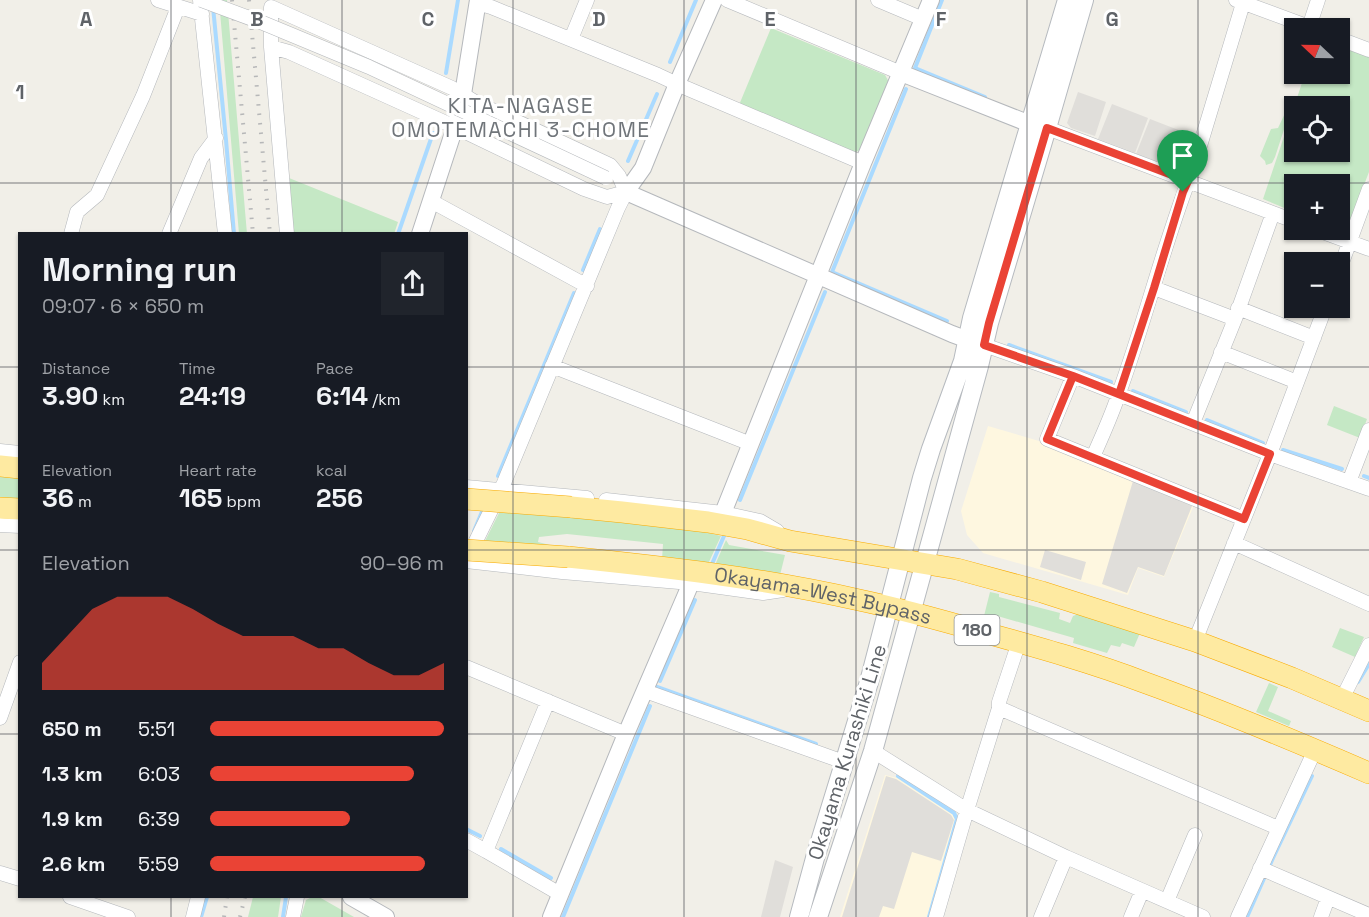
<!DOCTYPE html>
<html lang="en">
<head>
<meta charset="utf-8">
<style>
	:root { --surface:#171b24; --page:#20242c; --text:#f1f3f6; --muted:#9ea1a6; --accent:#ea4335 }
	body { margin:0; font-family:"Space Grotesk",sans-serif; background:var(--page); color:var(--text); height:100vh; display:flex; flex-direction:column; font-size:22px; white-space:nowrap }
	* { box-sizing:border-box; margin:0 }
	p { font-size:20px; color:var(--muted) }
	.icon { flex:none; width:33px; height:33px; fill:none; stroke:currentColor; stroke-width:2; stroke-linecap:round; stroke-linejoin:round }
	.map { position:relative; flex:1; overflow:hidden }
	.panel { position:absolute; left:18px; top:232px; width:450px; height:666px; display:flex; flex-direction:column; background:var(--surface); border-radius:0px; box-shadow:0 2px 4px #0004 }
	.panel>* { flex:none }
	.needle { width:39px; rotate:292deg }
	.tools { position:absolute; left:1284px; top:18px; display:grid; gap:12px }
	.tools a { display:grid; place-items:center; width:66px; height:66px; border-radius:0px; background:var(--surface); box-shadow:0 2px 4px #0004; font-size:30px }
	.pin { position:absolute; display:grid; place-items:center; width:51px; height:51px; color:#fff; margin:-62px -26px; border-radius:50% 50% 50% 0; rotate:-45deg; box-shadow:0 0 6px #0007 }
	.pin .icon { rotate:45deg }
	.round { display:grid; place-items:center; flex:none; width:63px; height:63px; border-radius:0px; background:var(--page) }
	.summary { display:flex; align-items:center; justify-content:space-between; height:102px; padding:0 24px }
	h1 { font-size:33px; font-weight:600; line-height:45px }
	.figures { display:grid; grid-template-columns:repeat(3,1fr); gap:9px; height:102px; padding:6px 24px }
	.figures div { display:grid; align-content:center }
	.figures b { font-size:26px; font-weight:600 }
	.figures small { font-size:16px; font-weight:400 }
	.figures p { font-size:16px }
	.chart { height:168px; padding:12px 24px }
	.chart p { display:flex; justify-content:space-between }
	.chart svg { width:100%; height:108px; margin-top:6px; fill:var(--accent); opacity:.7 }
	ul { padding:0 24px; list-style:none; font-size:20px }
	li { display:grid; grid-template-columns:96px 72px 1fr; align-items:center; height:45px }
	li i { height:15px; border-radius:8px; background:var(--accent) }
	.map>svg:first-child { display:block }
	.commercial { fill:#fef7e0 }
	.industrial { fill:#e0deda }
	.green { fill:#c5e8c5; fill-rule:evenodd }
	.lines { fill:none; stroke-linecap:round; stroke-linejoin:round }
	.stream { stroke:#aadaff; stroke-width:4 }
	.minor-casing { stroke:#b5b8bc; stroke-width:15 }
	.tertiary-casing { stroke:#b5b8bc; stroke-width:18 }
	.secondary-casing { stroke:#b6babf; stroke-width:20 }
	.trunk-casing { stroke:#f9ab00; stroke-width:22 }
	.minor { stroke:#fff; stroke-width:14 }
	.tertiary { stroke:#fff; stroke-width:16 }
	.secondary { stroke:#fff; stroke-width:18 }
	.trunk { stroke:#feeaa1; stroke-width:21 }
	.rail { stroke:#b6b7b8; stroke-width:4; stroke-dasharray:1.5 8; stroke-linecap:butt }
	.minor-bridge-casing { stroke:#b5b8bc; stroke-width:15; stroke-linecap:butt }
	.trunk-bridge-casing { stroke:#f9ab00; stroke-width:22; stroke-linecap:butt }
	.minor-bridge { stroke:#fff; stroke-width:14 }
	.trunk-bridge { stroke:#feeaa1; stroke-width:21 }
	.route-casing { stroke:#fff; stroke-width:12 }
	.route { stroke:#ea4335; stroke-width:8 }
	.grid { fill:none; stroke:#5f6368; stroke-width:1.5; stroke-opacity:0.55 }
	.labels { text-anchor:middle; stroke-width:6; stroke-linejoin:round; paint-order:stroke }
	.shield { fill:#fff; stroke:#8f9295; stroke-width:1.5 }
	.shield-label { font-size:18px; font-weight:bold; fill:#5f6368 }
	.street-label { font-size:20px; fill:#5f6368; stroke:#fff }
	.neighbourhood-label { font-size:21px; letter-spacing:1.5px; fill:#70757a; stroke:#fff }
	.grid-label { font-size:20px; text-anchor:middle; font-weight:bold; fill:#5f6368; stroke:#fff; stroke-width:6; stroke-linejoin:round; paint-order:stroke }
</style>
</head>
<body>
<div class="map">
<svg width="1369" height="917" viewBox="0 0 1369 917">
	<rect width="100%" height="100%" fill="#f1efe8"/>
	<path class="commercial" d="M988,426l51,15 155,64 -30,72 -26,-9 -10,27 -145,-42 -16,-18 -6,-24z
		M885,775l13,3 54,35 3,6 -28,98h-87z"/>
	<path class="industrial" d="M1078,92l28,10 -11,34 -24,-8 -4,-5z
		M1112,104l36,14 -13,35 -37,-14z
		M1150,119l44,17 -13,32 -3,1 -42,-15z
		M1133,481l59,25 -28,70 -26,-9 -11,26 -25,-9z
		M1045,550l41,12 -5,18 -41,-13z
		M886,776l10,3 55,36 3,5 -13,41 -29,-9 -18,57 -11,-3 -4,11h-37z
		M775,860l18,7 -13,50h-19z"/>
	<path class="green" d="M219,0h8l20,234h-8z
		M771,28l114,47 4,7 -27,67 -8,4 -115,-48z
		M1340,47l29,10v115l-22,57h-7v-45h-46v28l-31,-13 42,-125h35zM1294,106h46v46h-46z
		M1288,107l3,1 -16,49 -3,6 -6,2 -1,-4 -5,-5 11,-27 7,-1z
		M289,178l109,44 -4,12h-100z
		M1334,406l33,13 -7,19 -33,-13z
		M0,455l19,2v65l-19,-1z
		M507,497l198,35 16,4 -13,28 -46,-4 1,-16 -96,-10 -28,3 -1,5 27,7 -88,8z
		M726,540l3,5 56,10 -5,20 -65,-10z
		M990,592l9,2v3l61,16 -1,6 11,4 3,-7 5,-2 62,19 -6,14 -12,-4 -2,4 -9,-2 -4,8 -34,-10 1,-5 -80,-23 -1,3 -9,-2z
		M1340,628l24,9 -9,20 -23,-10z
		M1269,683l9,4 -10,24 23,10 -2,5 -33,-14z
		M253,897h28l-3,20h-30z
		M312,897h7l35,20h-53l5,-17z"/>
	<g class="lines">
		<path class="stream" d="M942,0l-27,68 70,29
			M213,7l13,133 8,94
			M670,62l26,-62
			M446,73l12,-73
			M906,89l-74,183 115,49
			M628,161l29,-67
			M398,234l35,-101
			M583,270l17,-41
			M1009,345l102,37
			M1133,391l53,21
			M1207,420l56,23
			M1283,450l59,19
			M498,476l76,-183
			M1364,476l5,2
			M740,500l85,-208
			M474,531l10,-24
			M712,564l12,-28
			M660,681l35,-81
			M1358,682l11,-18
			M657,687l159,57
			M898,776l56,37 3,6 -28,98
			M466,829l14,7
			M501,849l50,29
			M201,917l6,-20
			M283,917l3,-20
			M563,917l87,-211
			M1247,917l26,-59 39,-82"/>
		<defs>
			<path id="minor" d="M158,0l44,14
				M200,0l25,234
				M727,0l174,73
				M878,0l45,19
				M1236,0l76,28
				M477,3l14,4 167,68 28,13 177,75
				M1309,27l9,-27
				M571,39l16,-39
				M1340,39l29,11
				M271,47l18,5 166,75 129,62 23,8 19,-5
				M1047,128l247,93
				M431,201l156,85
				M1317,230l52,19
				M71,234l6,-22 20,-17 46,-99 35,-89
				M169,234l32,-76 15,-20
				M287,234l-16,-187v-40l181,81 23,14 135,63 9,11 7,16
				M1340,268l29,-79
				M1154,288l81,31
				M1238,308l76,30
				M984,345l89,31 197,78 99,35
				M1221,352l76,30
				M552,366l199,78
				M1073,376l-26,63 197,80
				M1193,423l42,-104 38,-106
				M0,451l20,2
				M1093,457c9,-21 19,-42 26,-64 27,-74 45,-151 74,-224l51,-169
				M1349,482l20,-52
				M466,487l121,11
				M606,500l117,13 37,8 17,10
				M0,525l20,1
				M1234,543l135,61
				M466,561l35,-71 117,-282 8,-16
				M466,561l96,11 129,11 72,10 20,-3
				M1195,641l75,-187 55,-146
				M466,667l160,67
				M645,691l199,71
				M1342,699l27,-54
				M548,701l-62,150 74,43
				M999,708v-6l20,-60
				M0,718l20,-56
				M873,751l94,59 99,47 137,60
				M466,840l20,11
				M1260,868l109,47
				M0,873l20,6
				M70,897l58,20
				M1167,901l28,-66
				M193,917l5,-20
				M293,917l4,-20
				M936,917l31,-107 32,-102 279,120
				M1041,917l25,-60
				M1131,917l11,-26
				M1238,917l77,-167
				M1321,917l7,-19"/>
			<path id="tertiary" d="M714,0l-37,84 -34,84 -17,24 326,142 27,10
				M901,73l129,51
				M420,234l35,-107 8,-33 15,-94
				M723,513l140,-350 68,-163
				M351,897l35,20
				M551,917l75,-183 65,-151"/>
			<path id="secondary" d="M799,917l16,-59 54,-176 53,-204 9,-29 32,-88 9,-43 95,-318
				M818,917l55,-166 106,-385 10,-43 58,-195 37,-128"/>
			<g id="trunk">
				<path d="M0,466l20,2"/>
				<path d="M571,507l51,5 86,10 39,7 43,12 167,28 85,23 153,49 97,37 77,33"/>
				<path d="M0,508l20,1"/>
				<path id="s1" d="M568,557c97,10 195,21 291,43 43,9 85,21 127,33 54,15 108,30 160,50 75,27 149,58 223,90"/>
			</g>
		</defs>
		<use href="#minor" class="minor-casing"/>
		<use href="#tertiary" class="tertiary-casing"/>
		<use href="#secondary" class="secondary-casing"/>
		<use href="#trunk" class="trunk-casing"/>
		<use href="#minor" class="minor"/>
		<use href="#tertiary" class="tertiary"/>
		<use href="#secondary" class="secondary"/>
		<use href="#trunk" class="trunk"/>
		<path class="rail" d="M232,0l21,234
			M249,0l21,234
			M224,917l3,-20
			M240,917l5,-20"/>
		<defs>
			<path id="minor-bridge" d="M201,0l62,23 106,44 237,111"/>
			<path id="trunk-bridge" d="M466,499l105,8
				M466,550l102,7"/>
		</defs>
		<use href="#minor-bridge" class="minor-bridge-casing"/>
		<use href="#trunk-bridge" class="trunk-bridge-casing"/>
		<use href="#minor-bridge" class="minor-bridge"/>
		<use href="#trunk-bridge" class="trunk-bridge"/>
	</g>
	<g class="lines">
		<defs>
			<path id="route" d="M1183,192l-29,96 -35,106 -46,-18 -26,63 197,80 26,-65 -197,-78 -89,-31 5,-22 58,-195 141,53 -5,11"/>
		</defs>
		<use href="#route" class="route-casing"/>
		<use href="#route" class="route"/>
	</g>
	<path class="grid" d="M171,0v234M342,0v234M513,0v917M684,0v917M856,0v917M1027,0v917M1198,0v917M0,183h1369M0,367h20M466,367h903M0,550h20M466,550h903M0,734h20M466,734h903M171,897v20M342,897v20"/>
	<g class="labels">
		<rect class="shield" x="954.5" y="615" width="45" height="30" rx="4.5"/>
		<g class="shield-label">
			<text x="977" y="636">180</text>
		</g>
		<g class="street-label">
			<text dy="7" stroke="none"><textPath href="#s1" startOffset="258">Okayama-West Bypass</textPath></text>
			<text transform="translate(847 752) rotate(-73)" y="7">Okayama Kurashiki Line</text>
		</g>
		<g class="neighbourhood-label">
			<text x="521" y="113">KITA-NAGASE<tspan x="521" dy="24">OMOTEMACHI 3-CHOME</tspan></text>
		</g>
	</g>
	<g class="grid-label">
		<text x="86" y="26">A</text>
		<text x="257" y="26">B</text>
		<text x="428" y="26">C</text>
		<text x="599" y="26">D</text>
		<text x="770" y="26">E</text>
		<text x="941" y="26">F</text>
		<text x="1112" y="26">G</text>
		<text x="20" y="99">1</text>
	</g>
</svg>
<div class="tools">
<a><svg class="needle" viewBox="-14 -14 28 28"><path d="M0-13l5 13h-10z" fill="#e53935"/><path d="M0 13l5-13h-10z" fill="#9ea1a6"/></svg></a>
<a><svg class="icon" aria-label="locate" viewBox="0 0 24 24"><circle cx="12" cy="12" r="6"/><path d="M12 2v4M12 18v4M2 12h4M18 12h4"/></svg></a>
<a>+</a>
<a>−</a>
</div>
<div class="pin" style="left:1183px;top:192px;background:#1e9e55"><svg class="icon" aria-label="arrive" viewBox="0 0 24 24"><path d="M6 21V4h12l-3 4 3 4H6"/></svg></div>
<section class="panel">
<div class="summary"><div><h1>Morning run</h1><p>09:07 · 6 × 650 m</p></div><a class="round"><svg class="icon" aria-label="share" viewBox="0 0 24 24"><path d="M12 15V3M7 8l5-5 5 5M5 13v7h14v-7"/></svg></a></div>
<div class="figures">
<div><p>Distance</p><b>3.90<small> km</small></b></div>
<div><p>Time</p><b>24:19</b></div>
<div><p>Pace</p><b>6:14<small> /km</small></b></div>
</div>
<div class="figures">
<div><p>Elevation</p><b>36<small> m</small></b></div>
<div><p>Heart rate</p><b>165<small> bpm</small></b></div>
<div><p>kcal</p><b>256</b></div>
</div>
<div class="chart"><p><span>Elevation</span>90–96 m</p>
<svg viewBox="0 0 160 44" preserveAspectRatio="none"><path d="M0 44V33L10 22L20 11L30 6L40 6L50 6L60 11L70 17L80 22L90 22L100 22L110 27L120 27L130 33L140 38L150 38L160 33V44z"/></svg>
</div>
<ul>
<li><b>650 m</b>5:51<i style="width:100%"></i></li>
<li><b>1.3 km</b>6:03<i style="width:87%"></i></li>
<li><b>1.9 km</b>6:39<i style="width:60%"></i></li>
<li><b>2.6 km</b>5:59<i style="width:92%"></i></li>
</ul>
</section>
</div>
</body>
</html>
